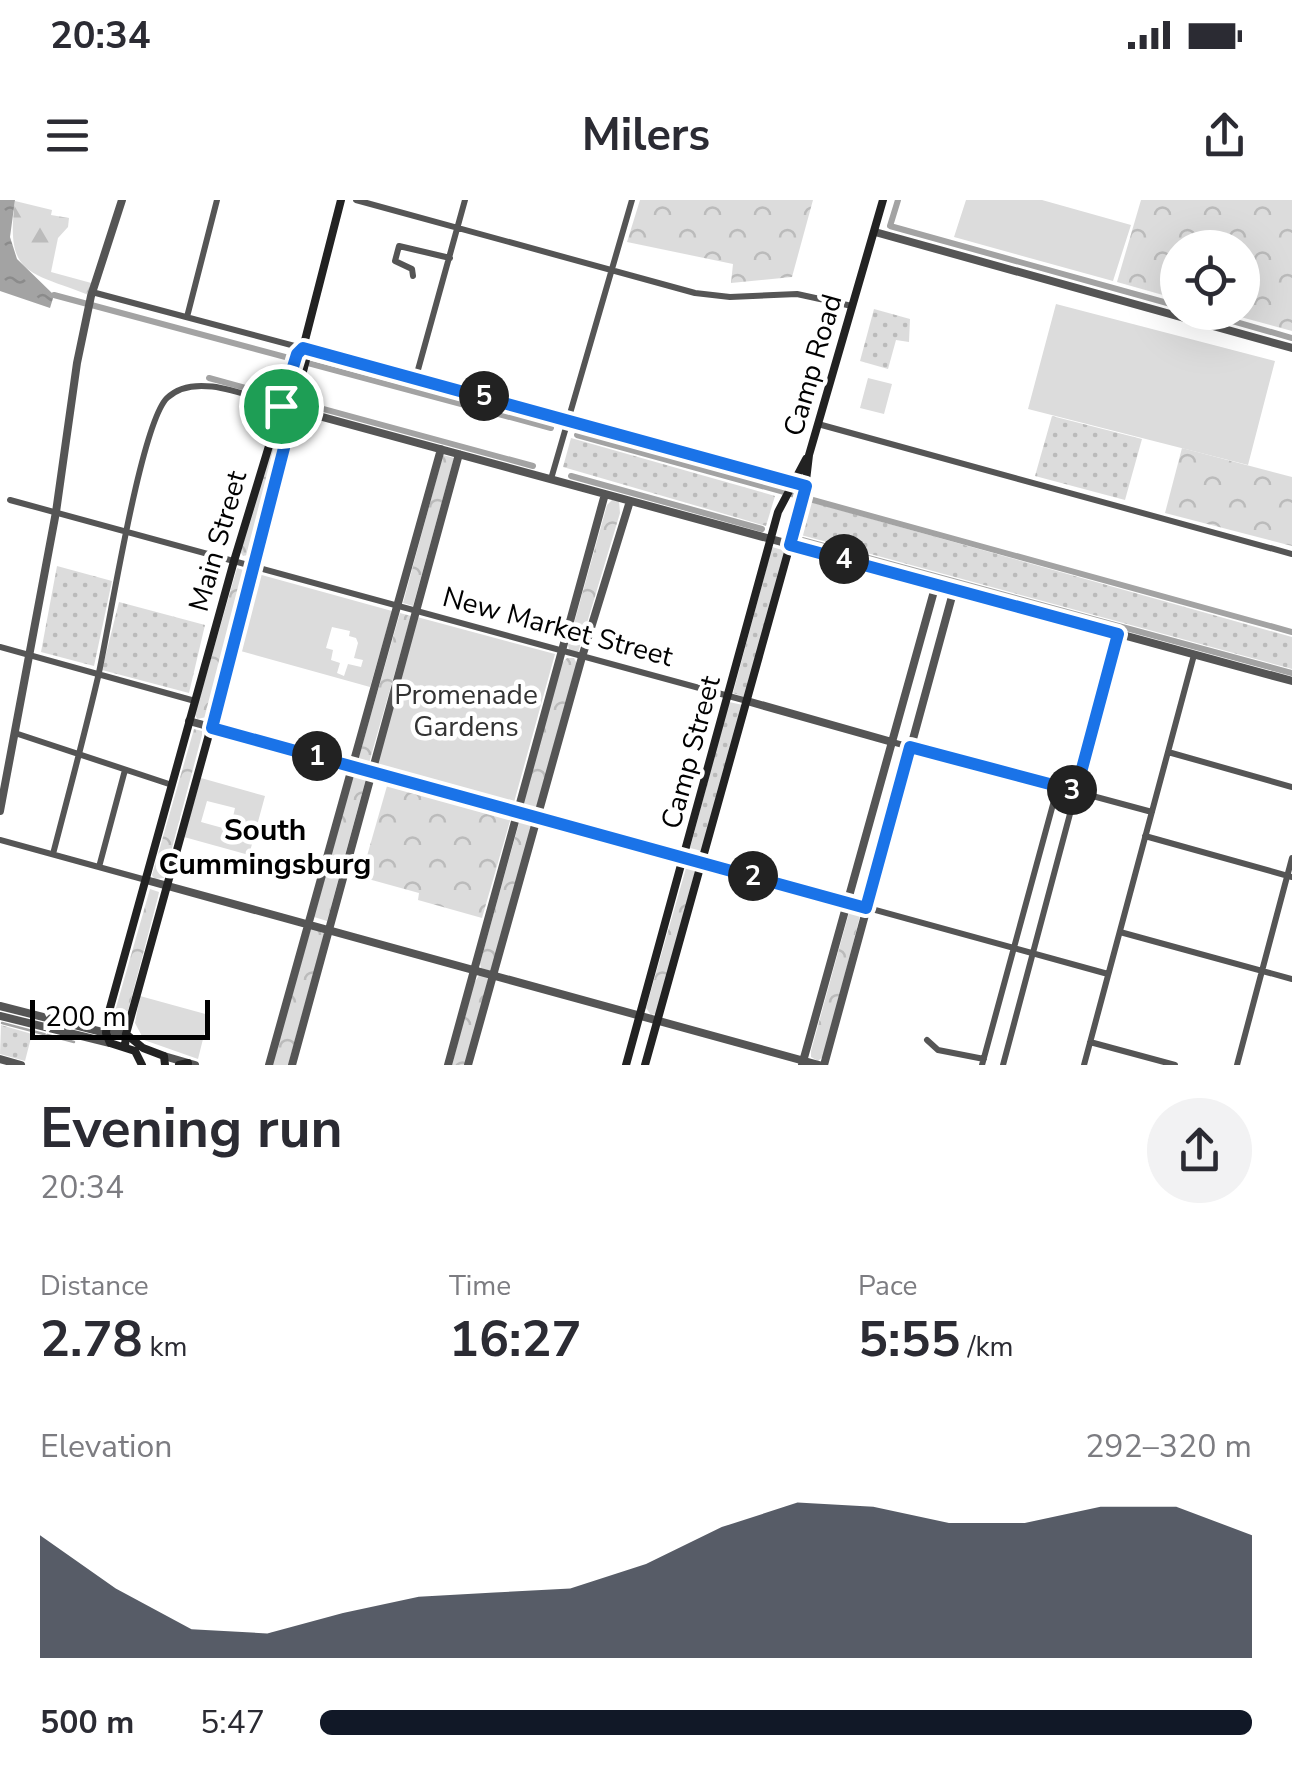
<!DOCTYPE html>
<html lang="en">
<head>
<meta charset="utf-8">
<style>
	:root { --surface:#fff; --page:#f2f2f3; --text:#2b2b33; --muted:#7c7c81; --accent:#111827 }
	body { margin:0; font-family:"Nunito Sans",sans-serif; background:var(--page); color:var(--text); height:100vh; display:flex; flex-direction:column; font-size:38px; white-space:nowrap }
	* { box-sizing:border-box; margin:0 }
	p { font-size:32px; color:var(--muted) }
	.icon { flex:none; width:55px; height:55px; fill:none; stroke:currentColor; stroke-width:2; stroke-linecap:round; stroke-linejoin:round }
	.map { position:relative; height:865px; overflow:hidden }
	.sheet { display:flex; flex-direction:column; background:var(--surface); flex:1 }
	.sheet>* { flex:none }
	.fabs { position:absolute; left:1160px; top:30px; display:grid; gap:20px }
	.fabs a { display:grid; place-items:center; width:100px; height:100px; border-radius:50%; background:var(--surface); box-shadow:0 10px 40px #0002; font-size:50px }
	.scale { position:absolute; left:30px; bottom:25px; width:180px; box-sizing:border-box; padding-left:10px; border:5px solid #000; border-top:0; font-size:28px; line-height:35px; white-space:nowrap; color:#000; -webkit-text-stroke:8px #fff; paint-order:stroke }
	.pin { position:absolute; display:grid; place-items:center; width:85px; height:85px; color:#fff; margin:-42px; border:5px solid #fff; border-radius:50%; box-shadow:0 2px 10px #0007 }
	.km { position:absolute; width:50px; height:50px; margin:-25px; border-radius:50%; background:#222; color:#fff; font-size:28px; line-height:50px; text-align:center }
	.round { display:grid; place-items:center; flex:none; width:105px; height:105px; border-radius:52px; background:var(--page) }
	.summary { display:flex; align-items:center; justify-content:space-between; height:170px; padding:0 40px }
	h1 { font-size:55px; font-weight:700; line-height:75px }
	.stats { display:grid; grid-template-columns:repeat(3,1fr); gap:15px; height:170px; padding:10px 40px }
	.stats div { display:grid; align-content:center }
	.stats b { font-size:50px; font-weight:700 }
	.stats small { font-size:28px; font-weight:400 }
	.stats p { font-size:28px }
	.chart { height:280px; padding:20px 40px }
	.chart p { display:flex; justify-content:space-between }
	.chart svg { width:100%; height:180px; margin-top:10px; fill:var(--accent); opacity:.7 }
	ul { padding:0 40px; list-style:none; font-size:32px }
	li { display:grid; grid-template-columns:160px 120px 1fr; align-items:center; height:75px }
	li i { height:25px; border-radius:12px; background:var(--accent) }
	.status { display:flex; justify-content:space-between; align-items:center; height:70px; padding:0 50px; background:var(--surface); direction:ltr }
	.status svg { height:28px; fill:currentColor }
	header { display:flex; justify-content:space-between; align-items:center; height:130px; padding:0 40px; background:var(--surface); font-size:45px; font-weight:700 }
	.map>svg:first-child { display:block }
	.grass { fill:url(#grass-dots) }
	.forest { fill:url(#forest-firs) }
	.park { fill:url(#park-crowns) }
	.garden { fill:#dcdcdc; fill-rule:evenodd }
	.water { fill:url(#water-ripples) }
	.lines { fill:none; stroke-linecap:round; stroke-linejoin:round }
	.stream { stroke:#a3a3a3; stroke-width:2.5 }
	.canal { stroke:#a3a3a3; stroke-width:6 }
	.minor { stroke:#555; stroke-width:6 }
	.tertiary { stroke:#555; stroke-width:8 }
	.secondary { stroke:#222; stroke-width:8 }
	.route-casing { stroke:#fff; stroke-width:20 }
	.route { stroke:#1a73e8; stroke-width:12 }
	.labels { text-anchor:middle; stroke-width:9; stroke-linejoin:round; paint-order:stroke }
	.street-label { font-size:28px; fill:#000; stroke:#fff }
	.park-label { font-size:28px; fill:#333; stroke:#fff }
	.neighbourhood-label { font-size:30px; font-weight:bold; fill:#000; stroke:#fff }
</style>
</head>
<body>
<div class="status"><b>20:34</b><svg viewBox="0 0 49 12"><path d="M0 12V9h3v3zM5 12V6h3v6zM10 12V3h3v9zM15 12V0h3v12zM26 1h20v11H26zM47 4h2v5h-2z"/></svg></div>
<header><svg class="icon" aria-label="menu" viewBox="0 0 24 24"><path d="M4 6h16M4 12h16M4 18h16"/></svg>Milers<svg class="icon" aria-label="share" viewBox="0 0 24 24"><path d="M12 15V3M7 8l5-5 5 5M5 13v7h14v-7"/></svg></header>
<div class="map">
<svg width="1292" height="865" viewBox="0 0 1292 865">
	<defs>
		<pattern id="grass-dots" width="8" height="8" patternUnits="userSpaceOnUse" patternTransform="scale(2.5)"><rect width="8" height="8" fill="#dcdcdc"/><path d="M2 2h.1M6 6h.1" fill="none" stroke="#bbb" stroke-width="1.8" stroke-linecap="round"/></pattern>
		<pattern id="forest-firs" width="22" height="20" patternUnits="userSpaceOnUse" patternTransform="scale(2.5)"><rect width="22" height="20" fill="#dcdcdc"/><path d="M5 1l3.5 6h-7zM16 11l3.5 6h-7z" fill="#bbb"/></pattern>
		<pattern id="park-crowns" width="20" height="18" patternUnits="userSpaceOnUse" patternTransform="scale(2.5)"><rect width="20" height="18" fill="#dcdcdc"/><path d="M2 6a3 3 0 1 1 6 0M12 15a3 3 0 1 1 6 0" fill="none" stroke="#bbb"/></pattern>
		<pattern id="water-ripples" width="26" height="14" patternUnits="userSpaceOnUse" patternTransform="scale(2.5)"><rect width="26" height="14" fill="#a3a3a3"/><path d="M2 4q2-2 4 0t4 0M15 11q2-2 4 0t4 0" fill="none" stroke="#8b8b8b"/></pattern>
	</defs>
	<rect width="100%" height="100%" fill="#fff"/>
	<path class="grass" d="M874,109l36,10 -1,23 -13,-2 -8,29 -28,-8z
		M1052,216l90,23 -17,61 -90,-24z
		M571,238l204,58 -9,30 -203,-59z
		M811,302l481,135v32l-491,-134z
		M772,347l14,4 -42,146 -11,-4z
		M57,366l55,15 -18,85 -53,-14z
		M119,402l86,23 -16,68 -87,-23z
		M729,502l14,3 -41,146 -12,-3z
		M1,825l31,9 -7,27 -25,-7z"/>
	<path class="forest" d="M15,1l37,9 -1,5 18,3 -1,9 -10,11 -7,34 44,12 -4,12c-62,-25 -86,-19 -76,-95z"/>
	<path class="park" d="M640,0h173l-21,77 -61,6 2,-19 -106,-22z
		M1141,0h151v131l-66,-18 16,-1v-64h-64l-1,51 -60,-17z
		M280,217l9,4 -37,133 -9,2 -3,-5z
		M1182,248l110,29v69l-127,-33z
		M443,255l11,3 -41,148 -10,-3z
		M612,300l7,1 1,12 -42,140 -9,-3 -1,-5 39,-140z
		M237,368l9,3v3l-39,143 -10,2 -2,-5z
		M400,413l11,3 -42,147 -11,-3z
		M567,458h7l3,6 -41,145 -7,1 -6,-7 39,-140z
		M194,529l8,2v4l-38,143 -10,1 -2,-4z
		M354,572l13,3 -40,146 -13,-4z
		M389,579l123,35 -30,104 -64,-18 1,-7 -58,-16z
		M524,618l7,1 2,5 -40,145 -3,2 -9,-3 -1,-5 39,-140z
		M692,666l4,2 -40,146 -5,1 -5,-7 40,-140z
		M150,689l9,3 -1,5 -30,114 -7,5 -6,-5z
		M853,708l8,4 -37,144 -6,5 -7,-4v-6l39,-142z
		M311,728l14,4 -37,133h-16z
		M480,774l9,5 -23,86h-14l22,-82z"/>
	<path class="garden" d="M966,0h76l89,25 -18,56 -159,-44z
		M1056,104l219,57 -27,104 -220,-56z
		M868,178l24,6 -8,30 -24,-6z
		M258,374l134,37 -22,76 -133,-37zM332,427l18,4 -1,5 7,2 2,5 -4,15 9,2 -2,7 -13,-3 -4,12 -7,-3 3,-10 -9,-3 2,-10 -7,-2z
		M417,417l138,37 -42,152 -137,-37z
		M201,578l64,18 -16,59 -65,-18zM207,601l28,7 -5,22 -29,-8z
		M140,796l69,19 -11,44 -54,-19 -9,-17z"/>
	<path class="water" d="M0,0h15l-5,37 7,22 37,36 -4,13 -50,-17z"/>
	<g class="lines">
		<path class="stream" d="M2,823l72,19"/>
		<path class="canal" d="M898,0l-8,26 288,80
			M54,95l497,133
			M1201,112l91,26
			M209,178l324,88
			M577,235l715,197
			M571,276l191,53
			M802,340l490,133"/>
		<path class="minor" d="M356,0l339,93 35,4 67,-3 55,12
			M413,76l-1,-7 -17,-8 4,-15 51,12
			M92,92l589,157 125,37
			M187,117l30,-117
			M416,177l49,-177
			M818,224l474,130
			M551,279l81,-279
			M10,300l737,201
			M0,447l195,54
			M15,533l157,52
			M892,542l260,70
			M1168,552l124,35
			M1145,636l147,41
			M0,640l146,40
			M53,654c15,-58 31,-117 45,-177 11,-48 42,-252 69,-279 29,-28 85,0 117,9
			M701,662l407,112
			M99,667l26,-97
			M1120,732l172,47
			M927,840l11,10 46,9
			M1090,842l85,23
			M982,865l76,-279
			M1003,865l115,-431
			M1084,865l110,-410
			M1237,865l55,-207"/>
		<path class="tertiary" d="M875,32l417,116
			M293,209l999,272
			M747,501l145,41
			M189,521l512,141
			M0,611l56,-299 21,-149 14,-67 31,-96
			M146,680l673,185
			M0,806l106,27 12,-2 8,3
			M0,816l110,27
			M164,856l31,9
			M0,859l21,6
			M269,865l172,-616
			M292,865l167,-611
			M448,865l157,-571
			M468,865l114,-408 48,-156
			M802,865l134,-481
			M824,865l130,-476"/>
		<path class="secondary" d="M303,148l38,-148
			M126,834l17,14 21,8 1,9
			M125,847l1,-13 85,-307 96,-371 -4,-8
			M142,865l-7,-14 -25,-8 -4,-10 2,-18 126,-454 63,-207 6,-6
			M179,865l9,-2
			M626,865l152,-553 28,-53
			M645,865l145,-520 15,-56 4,-34 74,-255"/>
	</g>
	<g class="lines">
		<defs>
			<path id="route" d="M303,148l503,138 -16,59 328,89 -42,157 -166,-44 -44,161 -654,-180 82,-319 -13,-3 16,-52z"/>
		</defs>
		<use href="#route" class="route-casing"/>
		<use href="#route" class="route"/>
	</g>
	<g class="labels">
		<g class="street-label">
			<text transform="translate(812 165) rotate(-74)" y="10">Camp Road</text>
			<text transform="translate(217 341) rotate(-74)" y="10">Main Street</text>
			<text transform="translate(558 426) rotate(15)" y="10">New Market Street</text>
			<text transform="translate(690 552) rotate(-75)" y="10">Camp Street</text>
		</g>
		<g class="park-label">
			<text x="466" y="504">Promenade<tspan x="466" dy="32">Gardens</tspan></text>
		</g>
		<g class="neighbourhood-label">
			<text x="265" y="640">South<tspan x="265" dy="34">Cummingsburg</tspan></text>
		</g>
	</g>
</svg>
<div class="fabs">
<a><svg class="icon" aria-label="locate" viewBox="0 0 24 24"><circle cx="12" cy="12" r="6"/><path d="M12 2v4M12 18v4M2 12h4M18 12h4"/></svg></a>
</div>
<div class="scale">200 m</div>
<div class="pin" style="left:281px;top:206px;background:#1e9e55"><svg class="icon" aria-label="arrive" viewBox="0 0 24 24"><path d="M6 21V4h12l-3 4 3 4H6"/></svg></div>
<b class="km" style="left:317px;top:556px">1</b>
<b class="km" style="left:753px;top:676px">2</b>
<b class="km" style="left:1072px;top:590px">3</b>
<b class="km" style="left:844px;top:359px">4</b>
<b class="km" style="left:484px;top:196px">5</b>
</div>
<section class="sheet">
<div class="summary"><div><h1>Evening run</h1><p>20:34</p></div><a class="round"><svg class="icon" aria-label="share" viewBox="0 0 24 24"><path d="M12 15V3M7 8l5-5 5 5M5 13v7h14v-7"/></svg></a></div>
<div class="stats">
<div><p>Distance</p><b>2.78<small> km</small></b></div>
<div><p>Time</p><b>16:27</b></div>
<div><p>Pace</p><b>5:55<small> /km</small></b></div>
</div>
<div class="chart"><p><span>Elevation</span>292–320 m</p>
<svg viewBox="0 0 160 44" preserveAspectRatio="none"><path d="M0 44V14L10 27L20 37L30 38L40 33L50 29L60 28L70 27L80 21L90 12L100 6L110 7L120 11L130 11L140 7L150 7L160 14V44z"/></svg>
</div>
<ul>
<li><b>500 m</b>5:47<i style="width:100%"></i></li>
</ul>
</section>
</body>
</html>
